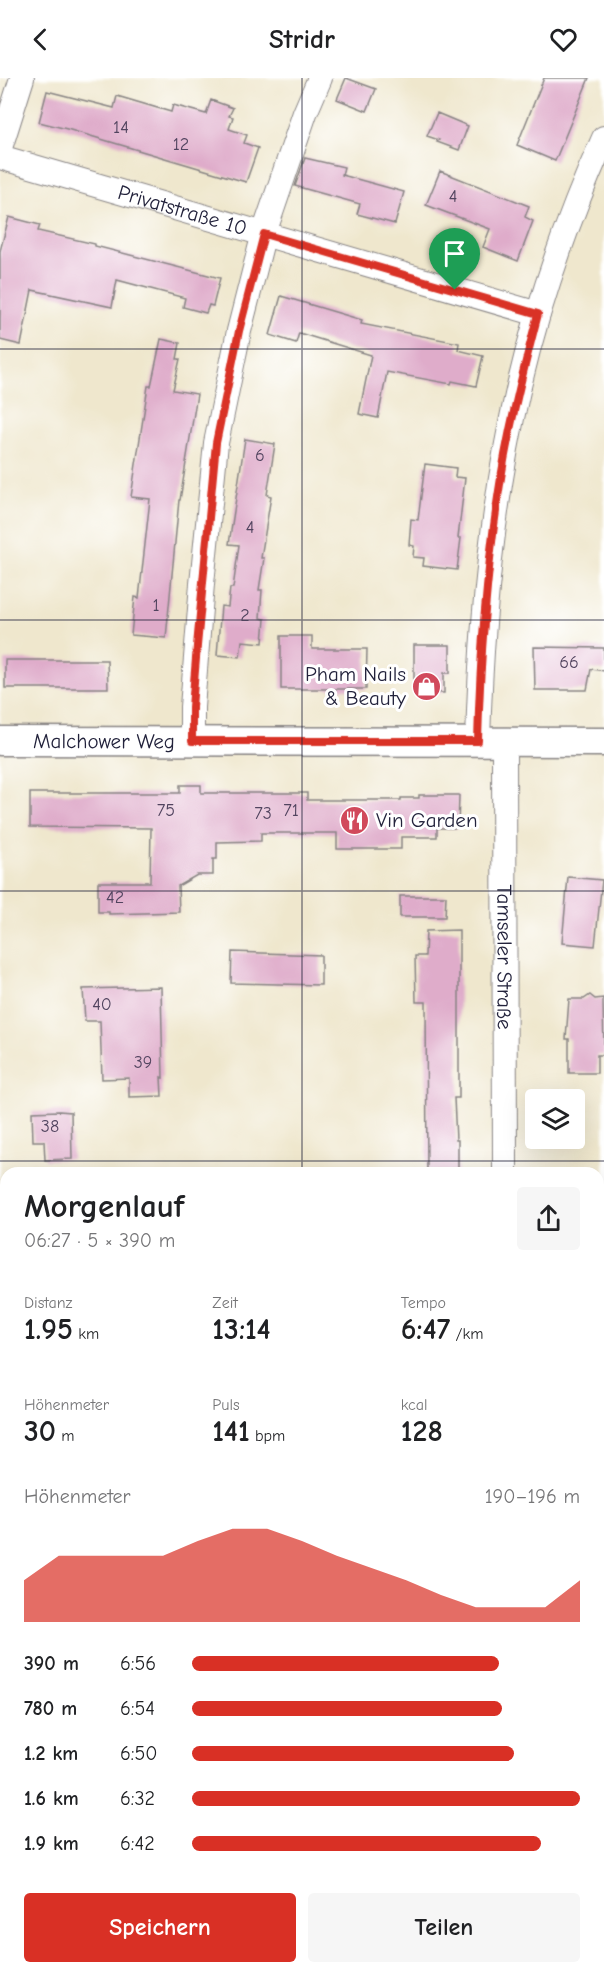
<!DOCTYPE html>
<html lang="de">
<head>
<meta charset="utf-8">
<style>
	:root { --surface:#fff; --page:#f6f6f6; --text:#202124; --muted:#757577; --accent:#d93025 }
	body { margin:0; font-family:"Comic Neue",sans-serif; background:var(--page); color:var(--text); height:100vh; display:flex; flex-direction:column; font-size:22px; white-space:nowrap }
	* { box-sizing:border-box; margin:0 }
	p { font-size:20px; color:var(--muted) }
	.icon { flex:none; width:33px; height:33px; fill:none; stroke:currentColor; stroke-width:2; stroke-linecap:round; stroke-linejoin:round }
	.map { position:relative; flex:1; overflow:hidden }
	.sheet { position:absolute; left:0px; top:1089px; width:604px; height:807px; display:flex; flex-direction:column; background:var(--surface); border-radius:18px 18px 0 0; box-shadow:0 6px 24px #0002 }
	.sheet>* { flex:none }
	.fabs { position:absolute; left:525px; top:1011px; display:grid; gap:12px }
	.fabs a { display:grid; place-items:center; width:60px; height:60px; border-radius:6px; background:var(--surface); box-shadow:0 6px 24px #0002; font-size:30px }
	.pin { position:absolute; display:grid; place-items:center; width:51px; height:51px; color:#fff; margin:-62px -26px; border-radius:50% 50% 50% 0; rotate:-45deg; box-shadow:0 0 6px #0007 }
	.pin .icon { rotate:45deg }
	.round { display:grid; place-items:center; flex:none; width:63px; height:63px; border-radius:6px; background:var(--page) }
	.summary { display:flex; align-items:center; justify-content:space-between; height:102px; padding:0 24px }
	h1 { font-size:33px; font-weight:600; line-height:45px }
	.stats { display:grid; grid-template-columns:repeat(3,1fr); gap:9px; height:102px; padding:6px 24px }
	.stats div { display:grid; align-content:center }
	.stats b { font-size:30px; font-weight:600 }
	.stats small { font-size:16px; font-weight:400 }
	.stats p { font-size:16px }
	.chart { height:168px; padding:12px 24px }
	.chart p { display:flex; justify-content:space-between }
	.chart svg { width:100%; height:108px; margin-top:6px; fill:var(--accent); opacity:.7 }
	.button { display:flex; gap:12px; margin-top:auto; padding:12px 24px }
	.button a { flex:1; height:69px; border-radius:6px; background:var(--accent); color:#fff; font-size:24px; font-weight:600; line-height:69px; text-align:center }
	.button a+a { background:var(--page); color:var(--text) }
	ul { padding:0 24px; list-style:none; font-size:20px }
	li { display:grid; grid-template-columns:96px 72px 1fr; align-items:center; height:45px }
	li i { height:15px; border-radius:8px; background:var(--accent) }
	header { display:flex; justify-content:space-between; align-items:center; height:78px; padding:0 24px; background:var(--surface); font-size:27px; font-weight:600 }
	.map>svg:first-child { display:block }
	.building { fill:#dfacca }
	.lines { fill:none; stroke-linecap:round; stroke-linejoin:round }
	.minor-casing { stroke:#888484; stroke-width:26 }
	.tertiary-casing { stroke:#888484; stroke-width:31 }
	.minor { stroke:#fff; stroke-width:24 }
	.tertiary { stroke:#fff; stroke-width:28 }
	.route-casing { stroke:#fff; stroke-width:12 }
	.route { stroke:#d93025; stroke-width:8 }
	.grid { fill:none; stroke:#22223b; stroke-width:1.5; stroke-opacity:0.55 }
	.labels { text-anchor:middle; stroke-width:6; stroke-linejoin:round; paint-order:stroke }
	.number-label { font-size:18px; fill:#51445f }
	.street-label { font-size:21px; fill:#22223b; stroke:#fff }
	.poi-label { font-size:21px; fill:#22223b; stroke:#fff; text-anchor:end }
</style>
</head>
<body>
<header><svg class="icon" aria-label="back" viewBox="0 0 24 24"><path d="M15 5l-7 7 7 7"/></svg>Stridr<svg class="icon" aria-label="heart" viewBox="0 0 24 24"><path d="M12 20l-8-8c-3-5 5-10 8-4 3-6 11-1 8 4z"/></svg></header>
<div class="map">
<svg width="604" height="1896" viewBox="0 0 604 1896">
	<rect width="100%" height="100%" fill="#fff"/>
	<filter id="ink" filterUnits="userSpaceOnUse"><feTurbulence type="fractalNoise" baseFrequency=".0167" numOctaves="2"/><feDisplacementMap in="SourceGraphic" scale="12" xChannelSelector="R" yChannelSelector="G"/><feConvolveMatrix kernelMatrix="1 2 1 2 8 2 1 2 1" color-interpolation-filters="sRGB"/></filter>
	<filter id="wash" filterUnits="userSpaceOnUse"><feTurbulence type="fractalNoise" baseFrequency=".008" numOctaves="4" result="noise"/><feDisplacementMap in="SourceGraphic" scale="24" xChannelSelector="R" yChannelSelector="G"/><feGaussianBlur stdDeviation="1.35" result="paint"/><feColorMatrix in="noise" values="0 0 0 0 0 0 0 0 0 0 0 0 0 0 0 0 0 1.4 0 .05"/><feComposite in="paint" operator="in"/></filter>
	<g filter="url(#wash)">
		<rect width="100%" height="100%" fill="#efe7cd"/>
		<g id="blocks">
			<path class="building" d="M346,0l30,11 -9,22 -30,-12z
				M544,0h45l-34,83 -38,-16z
				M47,13l67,17 3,-12 54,16 2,-7 33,9 5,-14 22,8 -4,8 4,1 -4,12 18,6 -3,8 14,5 -12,34 -179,-53 -28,-7z
				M437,35l31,13 -9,24 -22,-8 2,-2 -12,-4z
				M305,80l39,9 -2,8 62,17 -9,32 -38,-10 3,-10 -65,-18z
				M440,93l89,35 -4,11 8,4 -15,40 -35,-14 7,-18 -64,-24z
				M9,139l31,8 -2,6 57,13v2l125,32 -7,28 -4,-1 -3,8 -23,-6 2,-9 -68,-18 -5,27 -80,-17 -11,55 -21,-5v-89z
				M281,218l81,24 -1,4 98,19 -1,7 25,6 -7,30 -24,-5 -1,3 -64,-12 -9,46 -19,-4 12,-59 -72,-22 -3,10 -26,-8z
				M161,261l19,4 -3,16h3l-7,31 24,4 -17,106h-1l-13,138 -35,-3 4,-38 4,1 11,-99 -19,-2 17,-111h3z
				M245,361l30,5 -8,51 4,1 -10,62h3l-5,32h3l-2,28 5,1 -2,24 -21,-2 -2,16 -23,-2 4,-49 7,1 2,-19h3l6,-43 -10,-1z
				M425,386l31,4 -1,9 10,1 -7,60h3l-4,32 -34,-4 1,-8 -11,-1 1,-11 -5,-1 2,-26 7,1z
				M281,558h31v13h55l-1,40h-85z
				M414,567h36v28h-6v20l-30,-1z
				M534,569l70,1v23l-13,-2 -4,21h-52z
				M5,582h102l1,28h-103z
				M180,707h21v8h106v7h94v-2h18v-3h40l-1,33h-21v9h-36v12h-64v-16h-76v8l-44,1v17h-4v16h-16l-19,11 1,26 -70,2v-2h-11v-30h52l1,-54 -121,-1v-34h150z
				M568,799l34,3 -7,66 -33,-3z
				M400,818h46l-1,21h-45z
				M459,852v168h-5l2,42h2v33h-31l-1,-171h-10l-1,-46h10l1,-25z
				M232,874l89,3v30l-90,-2z
				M161,909l2,91 -2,-1 1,19 -33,1v-19l-27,1 -2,-58h-15l-2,-32z
				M590,917l5,4 8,-1 1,57h-7v18h-28v-34h-3l3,-40h15z
				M59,1033l12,1 1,47 -27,1 -1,-19h-11l-1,-29z"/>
		</g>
	</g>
	<g filter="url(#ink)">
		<use href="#blocks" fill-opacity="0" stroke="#888484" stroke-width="1.5"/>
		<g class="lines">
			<defs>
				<g id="minor">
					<path d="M0,70l22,-70"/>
					<path id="s1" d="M0,79l538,157"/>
					<path d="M192,663v-34l10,-123 14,-141 23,-112 25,-98 41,-120 15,-35"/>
					<path id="s2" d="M504,663l1,432"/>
					<path d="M478,664c3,-119 14,-240 41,-356 20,-85 49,-168 85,-248"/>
					<path d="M0,1438l6,96"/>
					<path d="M598,1479l6,5"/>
					<path d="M36,1890l1,6"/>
					<path d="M519,1890v6"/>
				</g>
				<g id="tertiary">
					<path id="s3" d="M0,663l604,1"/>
				</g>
			</defs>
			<use href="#minor" class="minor-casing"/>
			<use href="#tertiary" class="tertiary-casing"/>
			<use href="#minor" class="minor"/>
			<use href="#tertiary" class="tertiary"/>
		</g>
	</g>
	<g class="lines" filter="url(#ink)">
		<defs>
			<path id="route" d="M264,156l274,80c-16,61 -31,121 -40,183 -12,81 -18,163 -20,244h-286v-34l5,-61 19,-203 23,-112z"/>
		</defs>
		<use href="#route" class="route-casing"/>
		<use href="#route" class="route"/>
	</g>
	<path class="grid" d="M302,0v1095M0,271h604M0,542h604M0,813h604M0,1083h604M0,1354h6M598,1354h6M0,1625h6M598,1625h6M302,1890v6"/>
	<defs>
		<symbol id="shop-disc" viewBox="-11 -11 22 22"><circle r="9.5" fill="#d1495b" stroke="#fff"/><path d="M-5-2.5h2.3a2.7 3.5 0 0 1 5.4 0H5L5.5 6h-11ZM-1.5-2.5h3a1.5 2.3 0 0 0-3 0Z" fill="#fff"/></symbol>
		<symbol id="restaurant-disc" viewBox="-11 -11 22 22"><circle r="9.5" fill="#d1495b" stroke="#fff"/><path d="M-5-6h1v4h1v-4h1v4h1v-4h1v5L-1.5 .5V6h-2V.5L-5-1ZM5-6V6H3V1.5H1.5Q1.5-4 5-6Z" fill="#fff"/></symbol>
	</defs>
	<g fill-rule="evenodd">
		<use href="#shop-disc" x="410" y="592" width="33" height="33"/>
		<use href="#restaurant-disc" x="338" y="726" width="33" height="33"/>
	</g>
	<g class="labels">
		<g class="number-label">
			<text x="121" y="55">14</text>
			<text x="181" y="72">12</text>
			<text x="453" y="124">4</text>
			<text x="260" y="383">6</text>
			<text x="250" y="455">4</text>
			<text x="156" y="533">1</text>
			<text x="245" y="543">2</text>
			<text x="569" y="590">66</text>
			<text x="166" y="738">75</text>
			<text x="291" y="738">71</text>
			<text x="263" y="741">73</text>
			<text x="115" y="825">42</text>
			<text x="102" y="932">40</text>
			<text x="143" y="990">39</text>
			<text x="50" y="1054">38</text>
		</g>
		<g class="street-label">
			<text dy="7" stroke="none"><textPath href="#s1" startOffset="190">Privatstraße 10</textPath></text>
			<text dy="7" stroke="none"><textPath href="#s3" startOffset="104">Malchower Weg</textPath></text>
			<text dy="7" stroke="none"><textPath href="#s2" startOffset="216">Tamseler Straße</textPath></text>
		</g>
		<g class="poi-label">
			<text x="406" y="603">Pham Nails<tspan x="406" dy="24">&amp; Beauty</tspan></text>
			<text x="376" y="749" text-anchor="start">Vin Garden</text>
		</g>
	</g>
</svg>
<div class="fabs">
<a><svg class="icon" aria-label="layers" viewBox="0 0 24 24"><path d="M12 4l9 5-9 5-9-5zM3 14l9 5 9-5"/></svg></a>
</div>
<div class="pin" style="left:455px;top:212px;background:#1e9e55"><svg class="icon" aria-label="arrive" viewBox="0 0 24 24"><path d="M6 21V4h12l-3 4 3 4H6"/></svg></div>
<section class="sheet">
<div class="summary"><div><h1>Morgenlauf</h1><p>06:27 · 5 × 390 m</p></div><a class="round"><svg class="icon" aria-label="share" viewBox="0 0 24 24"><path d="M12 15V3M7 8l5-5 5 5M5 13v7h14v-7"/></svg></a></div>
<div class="stats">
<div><p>Distanz</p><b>1.95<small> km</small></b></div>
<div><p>Zeit</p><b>13:14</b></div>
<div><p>Tempo</p><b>6:47<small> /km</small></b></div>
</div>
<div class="stats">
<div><p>Höhenmeter</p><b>30<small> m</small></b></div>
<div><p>Puls</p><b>141<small> bpm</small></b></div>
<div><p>kcal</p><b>128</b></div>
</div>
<div class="chart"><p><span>Höhenmeter</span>190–196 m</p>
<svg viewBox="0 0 160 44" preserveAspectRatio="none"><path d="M0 44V27L10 17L20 17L30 17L40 17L50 11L60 6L70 6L80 11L90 17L100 22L110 27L120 33L130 38L140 38L150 38L160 27V44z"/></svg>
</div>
<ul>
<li><b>390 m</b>6:56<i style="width:79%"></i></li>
<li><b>780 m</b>6:54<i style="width:80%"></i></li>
<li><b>1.2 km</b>6:50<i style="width:83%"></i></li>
<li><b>1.6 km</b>6:32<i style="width:100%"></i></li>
<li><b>1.9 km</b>6:42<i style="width:90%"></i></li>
</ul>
<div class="button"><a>Speichern</a><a>Teilen</a></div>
</section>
</div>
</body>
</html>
